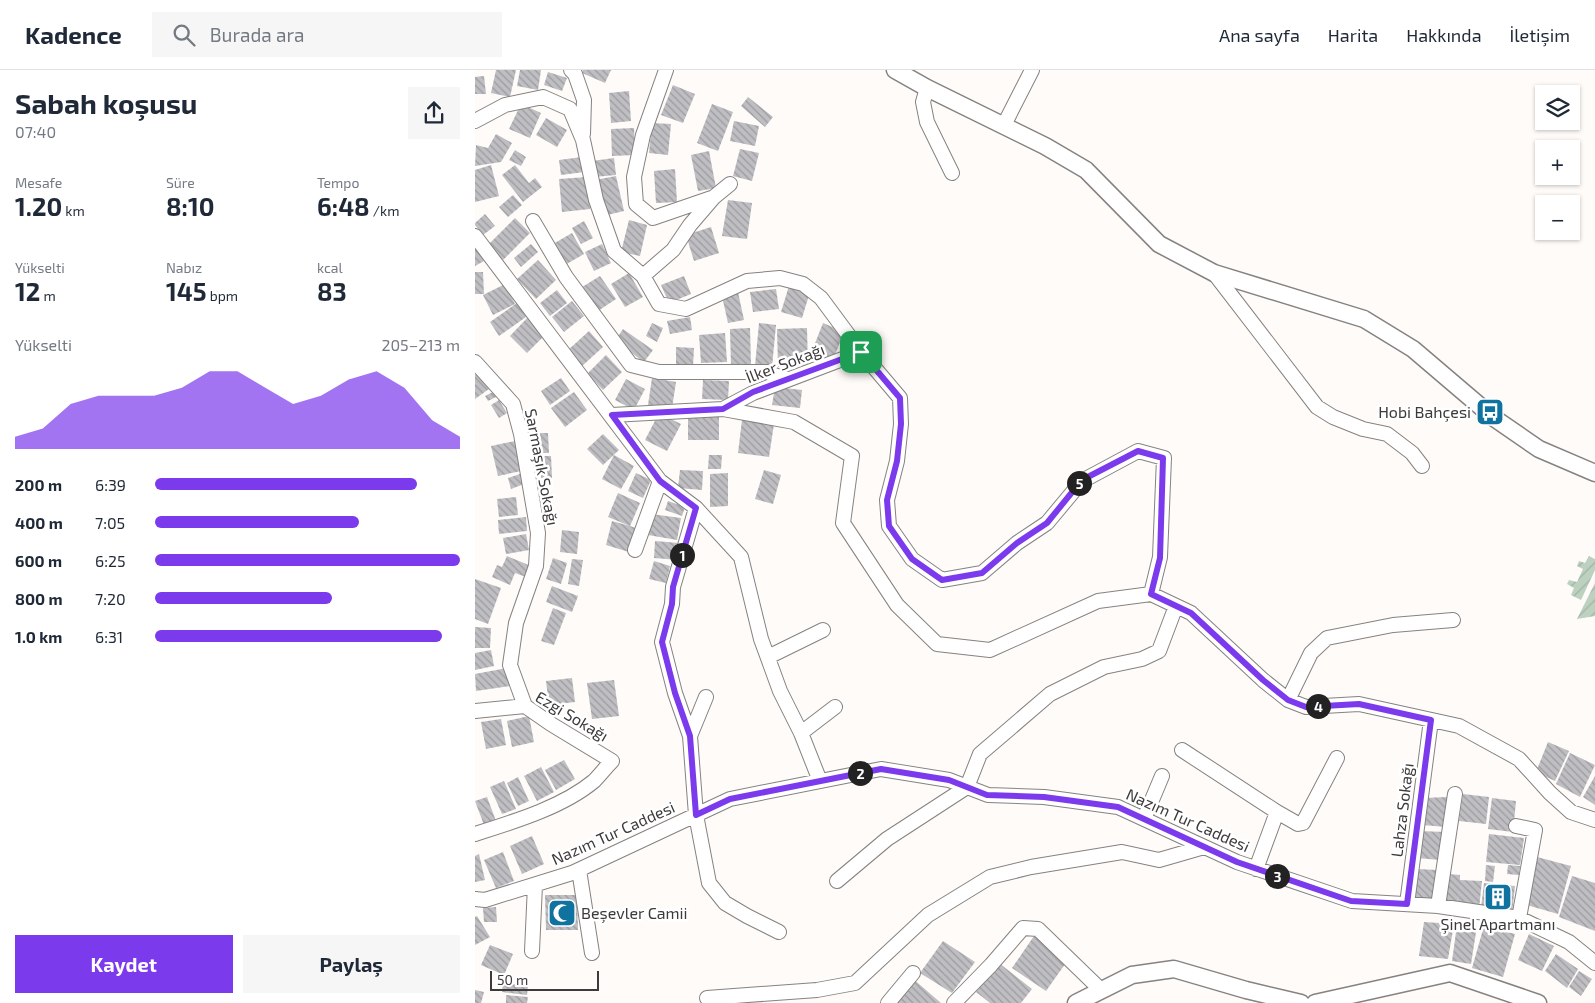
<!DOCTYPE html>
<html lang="tr">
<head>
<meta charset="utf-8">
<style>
	:root { --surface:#fff; --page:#f6f6f7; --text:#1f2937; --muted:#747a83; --line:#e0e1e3; --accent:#7c3aed }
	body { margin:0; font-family:"Exo 2",sans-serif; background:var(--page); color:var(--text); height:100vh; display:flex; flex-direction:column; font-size:19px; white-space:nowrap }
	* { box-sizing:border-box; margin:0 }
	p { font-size:16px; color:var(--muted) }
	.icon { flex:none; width:28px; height:28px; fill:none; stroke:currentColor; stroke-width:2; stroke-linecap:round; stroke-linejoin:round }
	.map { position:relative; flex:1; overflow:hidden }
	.sheet { display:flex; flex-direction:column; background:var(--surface); width:475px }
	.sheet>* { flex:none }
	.buttons { position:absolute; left:1060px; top:15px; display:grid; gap:10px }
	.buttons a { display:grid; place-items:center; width:45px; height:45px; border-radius:0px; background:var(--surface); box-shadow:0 1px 4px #0004; font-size:25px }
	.scale { position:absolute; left:15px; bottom:12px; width:109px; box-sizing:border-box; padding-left:5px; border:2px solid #3c3a3a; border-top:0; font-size:14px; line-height:18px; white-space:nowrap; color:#3c3a3a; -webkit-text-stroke:4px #fff; paint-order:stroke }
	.pin { position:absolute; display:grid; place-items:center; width:42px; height:42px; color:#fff; margin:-21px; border-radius:10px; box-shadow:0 2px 8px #0006 }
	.km { position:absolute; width:25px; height:25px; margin:-12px; border-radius:50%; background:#222; color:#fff; font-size:14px; line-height:25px; text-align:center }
	.round { display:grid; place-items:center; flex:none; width:52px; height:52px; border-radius:0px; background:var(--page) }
	.headline { display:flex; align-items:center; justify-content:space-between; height:85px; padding:0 15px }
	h1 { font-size:28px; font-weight:700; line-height:38px }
	.figures { display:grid; grid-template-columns:repeat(3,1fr); gap:8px; height:85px; padding:5px 15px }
	.figures div { display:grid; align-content:center }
	.figures b { font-size:25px; font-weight:700 }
	.figures small { font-size:14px; font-weight:400 }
	.figures p { font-size:14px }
	.chart { height:140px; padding:10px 15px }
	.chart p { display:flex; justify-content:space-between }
	.chart svg { width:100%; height:90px; margin-top:5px; fill:var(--accent); opacity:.7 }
	.primary-button { display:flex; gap:10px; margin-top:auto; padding:10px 15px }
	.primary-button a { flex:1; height:58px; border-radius:0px; background:var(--accent); color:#fff; font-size:20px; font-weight:700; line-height:58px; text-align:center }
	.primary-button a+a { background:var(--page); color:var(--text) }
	ul { padding:0 15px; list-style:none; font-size:16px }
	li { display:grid; grid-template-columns:80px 60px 1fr; align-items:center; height:38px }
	li i { height:12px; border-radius:6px; background:var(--accent) }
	header { display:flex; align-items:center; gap:30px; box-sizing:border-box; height:70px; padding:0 25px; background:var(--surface); border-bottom:1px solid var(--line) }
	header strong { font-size:24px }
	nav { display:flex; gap:28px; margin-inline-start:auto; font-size:18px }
	.search { width:350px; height:45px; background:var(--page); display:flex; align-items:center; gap:12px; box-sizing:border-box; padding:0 18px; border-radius:0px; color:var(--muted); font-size:19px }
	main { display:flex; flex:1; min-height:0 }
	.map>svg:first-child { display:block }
	.garden { fill:url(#garden-furrows) }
	.building { fill:url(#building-back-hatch) }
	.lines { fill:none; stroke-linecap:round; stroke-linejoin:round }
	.minor-casing { stroke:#868280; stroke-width:16 }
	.tertiary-casing { stroke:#868280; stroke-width:19 }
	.minor { stroke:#fff; stroke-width:14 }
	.tertiary { stroke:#fff; stroke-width:16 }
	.route-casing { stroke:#fff; stroke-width:10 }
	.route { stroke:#7c3aed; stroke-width:6 }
	.labels { text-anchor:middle; stroke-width:5; stroke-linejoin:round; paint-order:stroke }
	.street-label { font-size:16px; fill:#3c3a3a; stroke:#fff }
	.poi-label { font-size:16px; fill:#3c3a3a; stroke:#fff; text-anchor:end }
</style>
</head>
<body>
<header>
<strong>Kadence</strong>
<div class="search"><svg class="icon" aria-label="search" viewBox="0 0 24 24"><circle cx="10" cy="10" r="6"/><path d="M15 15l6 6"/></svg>Burada ara</div>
<nav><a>Ana sayfa</a><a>Harita</a><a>Hakkında</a><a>İletişim</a></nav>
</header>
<main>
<section class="sheet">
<div class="headline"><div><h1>Sabah koşusu</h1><p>07:40</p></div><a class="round"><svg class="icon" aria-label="share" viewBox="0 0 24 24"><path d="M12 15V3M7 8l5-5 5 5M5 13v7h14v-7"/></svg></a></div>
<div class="figures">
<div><p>Mesafe</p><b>1.20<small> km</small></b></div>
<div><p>Süre</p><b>8:10</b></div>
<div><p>Tempo</p><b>6:48<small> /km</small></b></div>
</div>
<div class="figures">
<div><p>Yükselti</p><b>12<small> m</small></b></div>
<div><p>Nabız</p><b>145<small> bpm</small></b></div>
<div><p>kcal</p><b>83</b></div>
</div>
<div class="chart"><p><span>Yükselti</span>205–213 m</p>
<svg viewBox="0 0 160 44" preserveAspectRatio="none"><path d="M0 44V38L10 34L20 22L30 18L40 18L50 18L60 14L70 6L80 6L90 14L100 22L110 18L120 10L130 6L140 14L150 30L160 38V44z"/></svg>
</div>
<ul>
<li><b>200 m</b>6:39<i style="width:86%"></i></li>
<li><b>400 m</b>7:05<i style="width:67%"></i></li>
<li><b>600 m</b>6:25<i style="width:100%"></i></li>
<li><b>800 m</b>7:20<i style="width:58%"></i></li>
<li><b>1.0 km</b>6:31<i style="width:94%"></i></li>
</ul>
<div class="primary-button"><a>Kaydet</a><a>Paylaş</a></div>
</section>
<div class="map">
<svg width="1120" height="933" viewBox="0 0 1120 933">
	<defs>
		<pattern id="garden-furrows" width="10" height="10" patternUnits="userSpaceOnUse" patternTransform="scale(1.25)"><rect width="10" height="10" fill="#bcd1bf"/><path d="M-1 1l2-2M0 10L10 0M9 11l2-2" fill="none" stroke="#a2b4a5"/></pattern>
		<pattern id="building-back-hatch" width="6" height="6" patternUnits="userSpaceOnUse" patternTransform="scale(1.25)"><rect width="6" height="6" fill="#bfbfc3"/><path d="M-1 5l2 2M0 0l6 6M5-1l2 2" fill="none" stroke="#9c9c9f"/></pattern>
	</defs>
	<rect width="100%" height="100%" fill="#fefbf9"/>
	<path class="garden" d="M1114,486l6,3v11l-14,30 -10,-5 3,-7 -7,-4 2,-4 8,2 6,-13 -6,-3 2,-5 6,2z
		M1120,513v33l-18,3z"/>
	<path class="building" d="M21,0h20l-6,27 -19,-4z
		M45,0h21l-3,20 -21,-4z
		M108,0h28l-6,13 -23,-10z
		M73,2l19,6 -5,13 -18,-6z
		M9,6l2,18h-11v-17z
		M198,15l22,9 -12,29 -22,-8z
		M154,21l2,30 -20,2 -2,-30z
		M273,27l25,20 -8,10 -24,-21z
		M46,34l20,9 -11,25 -21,-9z
		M237,34l21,8 -15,39 -21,-8z
		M71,48l21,12 -10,17 -21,-12z
		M259,51l25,5 -4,20 -25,-5z
		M177,53l19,1 -3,31 -19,-2z
		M159,58l1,27 -23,1 -1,-27z
		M21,64l16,9 -11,19 -26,4 1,-21 12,3z
		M265,79l19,4 -7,28 -19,-5z
		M40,80l11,7 -5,9 -12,-6z
		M234,81l7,37 -18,3 -7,-36z
		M107,87l2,15 -23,3 -2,-15z
		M139,88l2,17 -22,2 -2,-16z
		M16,95l8,31 -24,6v-32z
		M40,95l14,18 6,-5 7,9 -19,15 -21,-27z
		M200,99l2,33 -21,1 -2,-32z
		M141,106l8,35 -21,5 -8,-36z
		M112,107l3,32 -28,3 -3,-33z
		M38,125l9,10 -14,12 -9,-10z
		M253,130l24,3 -5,36 -25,-3z
		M10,144l10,12 -12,9 -8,-10v-2z
		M40,148l15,15 -27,27 -15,-15z
		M154,150l18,5 -7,31 -19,-4z
		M109,151l9,17 -12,6 -9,-16z
		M236,157l8,26 -25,8 -8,-26z
		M97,163l12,21 -19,11 -12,-21z
		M56,174l7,8 -17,15 -7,-9z
		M127,174l9,19 -17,8 -9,-19z
		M0,175l9,16 -9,5z
		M63,190l18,20 -20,19 -19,-20z
		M0,202h8l1,22h-9z
		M154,203l14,24 -18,10 -14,-23z
		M125,206l16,23 -21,14 -16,-24z
		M209,206l7,18 -22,9 -8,-18z
		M30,214l10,20 -22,11 -10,-20z
		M314,216l21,6 -8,26 -21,-6z
		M301,219l3,20 -26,3 -3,-20z
		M82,220l10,13 -17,13 -10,-13z
		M263,222l6,28 -16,3 -6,-27z
		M97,231l12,15 -20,16 -12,-15z
		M42,233l9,14 -27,19 -9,-14z
		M54,246l17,18 -19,19 -17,-17z
		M215,247l2,13 -22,4 -3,-13z
		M177,253l11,5 -6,14 -11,-6z
		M284,253l17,2 -4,42 -17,-1z
		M348,253l21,9 -11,28 -21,-9z
		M275,258l1,36 -20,1 -1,-36z
		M332,258l1,38 -30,1 -1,-38z
		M148,259l30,21 -9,12 -29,-21z
		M114,261l14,16 -22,20 -14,-16z
		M250,263l2,29 -26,1 -2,-28z
		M201,277l18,1 -1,19h-17z
		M131,285l16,17 -19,18 -16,-16z
		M3,303l11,16 -14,10v-24z
		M86,308l9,13 -20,14 -9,-14z
		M177,308l24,4 -4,26 -24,-3z
		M151,309l19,10 -11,21 -19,-10z
		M228,310l26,1 -1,19 -26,-1z
		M300,317l27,3 -2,18 -28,-3z
		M20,321l3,5 -10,5 -3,-5z
		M99,322l13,18 -22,17 -14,-19z
		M24,330l8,13 -8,5 -8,-13z
		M184,343l22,11 -14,27 -22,-11z
		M213,345h31v25h-31z
		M267,350l32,4 -5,33 -31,-4z
		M62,363h11l1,20h-12z
		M128,364l16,16 -16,15 -16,-16z
		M40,371l6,30 -23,5 -7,-30z
		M139,385l20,11 -13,23 -19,-10z
		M234,385h13l-1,14h-13z
		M65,386h11l1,22h-11z
		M205,400l23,1 -1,19 -24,-2z
		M289,400l17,5 -8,29 -18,-5z
		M161,403l15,7 -8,18 -15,-7z
		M253,403v33l-18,1v-33z
		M45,404l4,10 -13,5 -3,-11z
		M143,423l22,10 -10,23 6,2 -7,24 -23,-7 6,-24 18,5 -22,-9z
		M41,427l2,18 -19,2 -2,-18z
		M193,431l17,6 -3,9 -17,-6z
		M176,444l30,4 -4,22 -29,-5z
		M51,447l1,14 -28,3 -1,-14z
		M87,460l17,2 -2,22 -17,-2z
		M51,464l3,16 -23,4 -3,-16z
		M180,471l24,2 -1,17 -24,-2z
		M32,486l24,10 -5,11 -11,-4 -5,12 -18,-8 5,-12 5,2z
		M78,488l14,5 -6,21 -15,-5z
		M97,489l11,1 -4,26 -11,-2z
		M179,491l16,5 -4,17 -17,-4z
		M0,509l26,9 -13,36 -13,-5z
		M77,516l26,10 -6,16 -26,-10z
		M78,538l13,5 -12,32 -13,-4z
		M0,557l16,1 -1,20h-15z
		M16,580l3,16 -19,4v-17z
		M32,598l3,18 -34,5 -1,-17z
		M97,608l3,24 -26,3 -3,-24z
		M139,610l5,36 -27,3 -5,-36z
		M54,646l5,26 -22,5 -5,-26z
		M26,649l5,26 -20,4 -5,-27z
		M1073,672l21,9 -14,30 -19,-9z
		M1095,683l25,12 -15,32 -24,-13z
		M89,690l11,19 -19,11 -11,-20z
		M66,697l13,25 -17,9 -13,-25z
		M1120,706v29l-12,-8z
		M43,707l11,24 -11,5 -11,-23z
		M29,711l12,28 -14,5 -12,-27z
		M988,724l26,3 -3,27 -27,-3z
		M12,727l9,24 -12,4 -9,-24z
		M972,727l-1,30 -24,-2 1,-27z
		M1017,728l24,3 -3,31 -25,-3z
		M945,761l25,1 -5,28 -23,-2z
		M1014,764l35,4 -4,27 -34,-3z
		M57,766l12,28 -22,10 -12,-28z
		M28,782l11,29 -18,7 -12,-28z
		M4,784l6,26 -10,2v-26z
		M1062,787l34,9 -13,48 -35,-10z
		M1011,795l9,1 -2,16 -8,-1z
		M1033,795l12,1 -1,9 -12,-1z
		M942,799l21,1 -1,32 -22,-2z
		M973,804l12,1v5l22,1 -3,28 -22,-3 2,-14 -2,12 -13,-2z
		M1097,806l23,7v48l-36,-14z
		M1009,813l31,3 -3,27 -31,-5z
		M70,825h32l1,35h-32z
		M21,837l1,15h-13l-1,-14z
		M2,846l13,21 -15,8v-28z
		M949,852l30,2 -6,35 -29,-3z
		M982,855l20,1 -6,38 -19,-3z
		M1009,856l31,8 -12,43 -31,-9z
		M1054,864l25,12 -12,25 -24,-11z
		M559,866l34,24 -22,31 -34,-23z
		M468,871l32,21 -23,31 -32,-20z
		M15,875l23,9 -9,21 -23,-10z
		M1081,884l22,15 -11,19 -22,-17z
		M524,893l33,26 -11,14h-31l-14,-11z
		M1104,901l13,8 -11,17 -12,-9z
		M437,908l29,25h-47z
		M28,913l25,3 -1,9 -25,-3z
		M0,920l9,2 -3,11h-6z
		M31,925l22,2 -1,6h-21z"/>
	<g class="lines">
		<defs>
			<path id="minor" d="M96,0l4,4 9,26 -1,34
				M452,18l-4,14 4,20 25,51
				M0,51l30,-16 38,-8 27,12 13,31 13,60 18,51 29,25 16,28 27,5 61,-28 33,-3 23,6 18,14 40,54 39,46 1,26 -4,37 -10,39 2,26 23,33 30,21 40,-7 35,-30 30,-20 35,-42 56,-30 26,7 -4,99 -9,37
				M529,55l28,-55
				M239,127l16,-13
				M58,151l33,56 65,88 28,7h108l20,8
				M0,166l185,245 36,27 45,49 20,82 19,52 21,42 19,48
				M739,203l103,134 16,10 30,12 24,5 25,19 10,13
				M168,206l30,-26 17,-25 24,-28 -61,21 -17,-14 -2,-27 9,-42 23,-65
				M0,292l38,42 8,30 17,99 -2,33 -20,57 -6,42 15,41
				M248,339l30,-16 108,-41
				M137,345l111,-6 71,13 58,34 -9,67 54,82 40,39 53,6 108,-49 53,-7 40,19 72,67 25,20 18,7 53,-3 100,22 60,33 31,34 21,19 24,8
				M221,438l-23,79 -1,17 -10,38 13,51 15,43 6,79 13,68 16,20 22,13 32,16
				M160,480l25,-69
				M293,587l55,-27
				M813,630l23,-47 16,-15 66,-13 60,-5
				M0,641l50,-5 26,18 61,37c-6,6 -12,14 -18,20 -31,26 -81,41 -119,53
				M326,663l34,-26
				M215,666l16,-39
				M707,680l95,62 -21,57
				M802,742l21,12 5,-1 34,-65
				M669,749l18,-43
				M1041,756l19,4 -16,88
				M104,800l13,83
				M362,811l50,-42 80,-52 13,-33 70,-60 54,-27 38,-8 17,-8 17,-45
				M0,829l10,1 87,-27 158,-74 151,-30 68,11 39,15 56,2 74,10 119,55 115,39 86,5 81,12 50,24 26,21
				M932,834l24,-184
				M963,836l17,-112
				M57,881l3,-66
				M232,928l110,-8 38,-7 73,-68 62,-38 41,-10 91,-15 37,8 45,-13
				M413,933l25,-30
				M479,933l37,-38 32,-37 15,1 63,61"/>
			<path id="tertiary" d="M420,0l32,18 118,58 41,24 73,74 55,29 150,46 49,30 81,69 45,31 56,24
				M601,933l56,-28 42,-6 72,21 55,13
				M840,933l135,-30 88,30"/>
		</defs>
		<use href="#minor" class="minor-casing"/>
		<use href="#tertiary" class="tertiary-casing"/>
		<use href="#minor" class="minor"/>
		<use href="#tertiary" class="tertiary"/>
	</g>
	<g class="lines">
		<defs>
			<path id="route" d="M386,282l39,46 1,26 -4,37 -10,39 2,26 23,33 30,21 40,-7 35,-30 30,-20 35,-43 56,-29 25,7 -3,100 -9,36 40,19 72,67 25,20 18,7 53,-3 72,16 -24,184 -56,-3 -114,-39 -119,-55 -74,-10 -57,-2 -38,-15 -68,-11 -151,30 -34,16 -6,-79 -15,-43 -13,-51 10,-38 1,-17 23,-79 -36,-27 -48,-66 111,-6 30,-17z"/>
		</defs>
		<use href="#route" class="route-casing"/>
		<use href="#route" class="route"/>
	</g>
	<defs>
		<symbol id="bus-square" viewBox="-11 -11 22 22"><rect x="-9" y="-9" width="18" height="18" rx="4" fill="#0f729f" stroke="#fff"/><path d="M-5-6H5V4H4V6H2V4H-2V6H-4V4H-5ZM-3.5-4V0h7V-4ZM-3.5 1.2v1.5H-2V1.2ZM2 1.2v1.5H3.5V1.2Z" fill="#fff"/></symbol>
		<symbol id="building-square" viewBox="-11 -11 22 22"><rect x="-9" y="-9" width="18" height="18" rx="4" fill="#0f729f" stroke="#fff"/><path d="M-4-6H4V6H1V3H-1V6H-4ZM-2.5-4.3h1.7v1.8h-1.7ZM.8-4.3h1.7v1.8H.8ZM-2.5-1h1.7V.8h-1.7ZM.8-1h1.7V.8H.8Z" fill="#fff"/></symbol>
		<symbol id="mosque-square" viewBox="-11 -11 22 22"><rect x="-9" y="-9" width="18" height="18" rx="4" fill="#0f729f" stroke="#fff"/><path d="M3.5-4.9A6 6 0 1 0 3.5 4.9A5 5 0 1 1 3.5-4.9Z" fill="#fff"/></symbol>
	</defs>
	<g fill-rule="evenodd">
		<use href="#bus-square" x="999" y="326" width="32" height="32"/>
		<use href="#building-square" x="1007" y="811" width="32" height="32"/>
		<use href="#mosque-square" x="71" y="827" width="32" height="32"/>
	</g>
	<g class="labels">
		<g class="street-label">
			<text transform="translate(310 293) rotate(-21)" y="6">İlker Sokağı</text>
			<text transform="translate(67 397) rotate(79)" y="6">Sarmaşık Sokağı</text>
			<text transform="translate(97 646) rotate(31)" y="6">Ezgi Sokağı</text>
			<text transform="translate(927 740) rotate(-83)" y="6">Lahza Sokağı</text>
			<text transform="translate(713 750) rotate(24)" y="6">Nazım Tur Caddesi</text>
			<text transform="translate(138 763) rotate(-24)" y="6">Nazım Tur Caddesi</text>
		</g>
		<g class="poi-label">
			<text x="996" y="348">Hobi Bahçesi</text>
			<text x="106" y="849" text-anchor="start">Beşevler Camii</text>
			<text x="1023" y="860" text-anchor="middle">Şinel Apartmanı</text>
		</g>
	</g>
</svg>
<div class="buttons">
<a><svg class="icon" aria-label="layers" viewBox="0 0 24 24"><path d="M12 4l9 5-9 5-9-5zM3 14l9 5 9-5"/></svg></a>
<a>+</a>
<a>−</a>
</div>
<div class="scale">50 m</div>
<div class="pin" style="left:386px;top:282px;background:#1e9e55"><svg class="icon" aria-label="arrive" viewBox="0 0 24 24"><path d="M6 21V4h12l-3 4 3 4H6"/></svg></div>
<b class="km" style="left:207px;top:485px">1</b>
<b class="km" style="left:385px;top:703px">2</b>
<b class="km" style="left:802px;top:806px">3</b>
<b class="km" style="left:843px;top:636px">4</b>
<b class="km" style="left:604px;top:413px">5</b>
</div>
</main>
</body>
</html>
